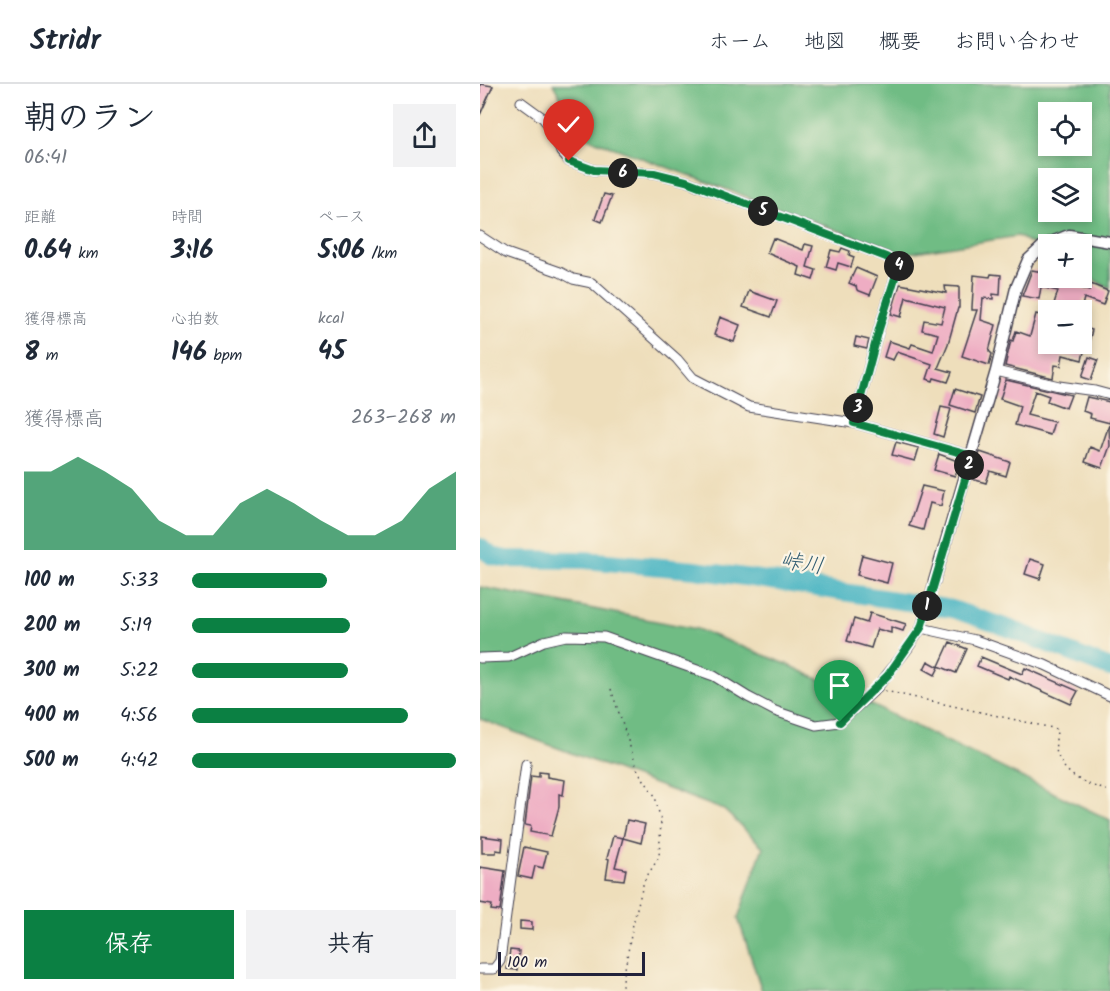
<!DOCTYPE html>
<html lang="ja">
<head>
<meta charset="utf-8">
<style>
	:root { --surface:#fff; --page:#f2f2f3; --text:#1f2937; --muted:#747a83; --line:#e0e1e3; --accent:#0b8043 }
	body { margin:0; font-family:Kalam,"Klee One",sans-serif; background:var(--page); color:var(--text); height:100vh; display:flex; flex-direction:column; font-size:22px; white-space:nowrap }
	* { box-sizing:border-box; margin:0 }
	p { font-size:20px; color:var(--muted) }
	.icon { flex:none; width:33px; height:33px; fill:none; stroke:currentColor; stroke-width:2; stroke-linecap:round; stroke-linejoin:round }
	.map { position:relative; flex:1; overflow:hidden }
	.side { display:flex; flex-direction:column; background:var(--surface); width:480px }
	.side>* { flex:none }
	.fabs { position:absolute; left:558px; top:18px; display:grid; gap:12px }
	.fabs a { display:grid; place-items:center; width:54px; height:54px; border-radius:0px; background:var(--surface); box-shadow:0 3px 9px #0003; font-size:30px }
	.scale { position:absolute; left:18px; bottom:15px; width:147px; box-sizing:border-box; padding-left:6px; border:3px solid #22223b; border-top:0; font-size:16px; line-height:21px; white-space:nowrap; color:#22223b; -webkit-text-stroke:4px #fcf5e5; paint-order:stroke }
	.pin { position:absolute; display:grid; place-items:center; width:51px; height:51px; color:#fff; margin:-62px -26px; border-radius:50% 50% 50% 0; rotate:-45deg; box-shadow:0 0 6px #0007 }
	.pin .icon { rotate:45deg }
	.km { position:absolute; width:30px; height:30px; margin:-15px; border-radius:50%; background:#222; color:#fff; font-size:16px; line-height:30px; text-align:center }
	.round { display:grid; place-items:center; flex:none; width:63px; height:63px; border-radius:0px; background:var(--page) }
	.overview { display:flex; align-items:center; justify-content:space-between; height:102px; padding:0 24px }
	h1 { font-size:33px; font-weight:700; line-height:45px }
	.figures { display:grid; grid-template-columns:repeat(3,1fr); gap:9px; height:102px; padding:6px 24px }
	.figures div { display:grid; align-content:center }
	.figures b { font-size:26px; font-weight:700 }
	.figures small { font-size:16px; font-weight:400 }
	.figures p { font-size:16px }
	.chart { height:168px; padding:12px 24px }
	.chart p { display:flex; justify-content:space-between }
	.chart svg { width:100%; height:108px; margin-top:6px; fill:var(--accent); opacity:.7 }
	.action { display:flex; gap:12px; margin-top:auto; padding:12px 24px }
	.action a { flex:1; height:69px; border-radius:0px; background:var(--accent); color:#fff; font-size:24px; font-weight:700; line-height:69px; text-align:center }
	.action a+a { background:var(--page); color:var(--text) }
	ul { padding:0 24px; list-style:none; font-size:20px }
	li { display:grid; grid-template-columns:96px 72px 1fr; align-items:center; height:45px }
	li i { height:15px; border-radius:8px; background:var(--accent) }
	header { display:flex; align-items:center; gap:36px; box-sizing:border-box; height:84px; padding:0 30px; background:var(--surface); border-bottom:2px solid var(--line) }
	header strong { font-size:28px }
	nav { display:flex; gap:33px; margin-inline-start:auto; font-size:21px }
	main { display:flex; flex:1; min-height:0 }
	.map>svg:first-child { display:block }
	.forest { fill:#6fbc84; stroke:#486f60; stroke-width:1.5; fill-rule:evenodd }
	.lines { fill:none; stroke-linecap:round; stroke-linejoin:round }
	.river { stroke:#46b4c2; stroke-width:18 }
	.building { fill:#eeadc3 }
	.minor-casing { stroke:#413e4e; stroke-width:11 }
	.tertiary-casing { stroke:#413e4e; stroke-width:13 }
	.path { stroke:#413e4e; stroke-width:1.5; stroke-dasharray:1.5 4.5; stroke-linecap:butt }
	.minor { stroke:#fff; stroke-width:9 }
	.tertiary { stroke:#fff; stroke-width:10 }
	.route-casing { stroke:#fff; stroke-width:12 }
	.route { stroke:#0b8043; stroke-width:8 }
	.labels { text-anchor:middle; stroke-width:4.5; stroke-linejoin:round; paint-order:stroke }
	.water-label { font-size:22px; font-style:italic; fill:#305c71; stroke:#fcf5e5 }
</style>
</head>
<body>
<header>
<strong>Stridr</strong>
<nav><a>ホーム</a><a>地図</a><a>概要</a><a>お問い合わせ</a></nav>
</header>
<main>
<section class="side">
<div class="overview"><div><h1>朝のラン</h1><p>06:41</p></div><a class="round"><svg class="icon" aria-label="share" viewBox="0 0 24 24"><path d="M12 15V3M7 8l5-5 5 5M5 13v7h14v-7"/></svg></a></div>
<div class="figures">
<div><p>距離</p><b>0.64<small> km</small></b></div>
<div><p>時間</p><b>3:16</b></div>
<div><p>ペース</p><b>5:06<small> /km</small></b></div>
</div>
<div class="figures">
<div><p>獲得標高</p><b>8<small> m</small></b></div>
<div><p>心拍数</p><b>146<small> bpm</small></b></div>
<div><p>kcal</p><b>45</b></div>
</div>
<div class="chart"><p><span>獲得標高</span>263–268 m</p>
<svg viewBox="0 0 160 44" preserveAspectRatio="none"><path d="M0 44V12L10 12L20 6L30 12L40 19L50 32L60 38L70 38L80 25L90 19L100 25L110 32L120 38L130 38L140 32L150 19L160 12V44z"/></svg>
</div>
<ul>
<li><b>100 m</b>5:33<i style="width:51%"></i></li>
<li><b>200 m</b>5:19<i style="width:60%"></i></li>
<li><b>300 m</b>5:22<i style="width:59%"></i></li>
<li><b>400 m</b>4:56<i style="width:82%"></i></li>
<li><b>500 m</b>4:42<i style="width:100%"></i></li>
</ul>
<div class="action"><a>保存</a><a>共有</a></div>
</section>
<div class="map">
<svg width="630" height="907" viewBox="0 0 630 907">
	<rect width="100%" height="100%" fill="#fcf5e5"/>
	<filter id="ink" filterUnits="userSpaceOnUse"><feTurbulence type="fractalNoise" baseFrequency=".0167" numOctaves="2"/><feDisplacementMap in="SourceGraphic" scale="12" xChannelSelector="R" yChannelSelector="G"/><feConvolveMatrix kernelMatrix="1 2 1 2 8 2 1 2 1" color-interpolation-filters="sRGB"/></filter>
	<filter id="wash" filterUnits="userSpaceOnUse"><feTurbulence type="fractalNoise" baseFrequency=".008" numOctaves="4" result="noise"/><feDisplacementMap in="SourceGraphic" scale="24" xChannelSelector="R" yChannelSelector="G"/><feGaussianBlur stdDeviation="1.35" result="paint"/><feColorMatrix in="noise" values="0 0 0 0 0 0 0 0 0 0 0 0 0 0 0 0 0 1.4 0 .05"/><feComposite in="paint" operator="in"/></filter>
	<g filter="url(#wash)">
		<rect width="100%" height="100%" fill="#eedebb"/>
		<path class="forest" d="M73,0h557v205l-28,-16v-29h-34v10l-30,-18 -116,18 -320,-118zM568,28h34v34h-34zM568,94h34v34h-34z
			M0,503l217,42 92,36 321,155v171h-348l-24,-73 25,-71 -39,-37 -244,-91z"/>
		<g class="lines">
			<path class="river" d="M0,463l12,9 14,3 79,1 110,10 71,10 186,29 56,19 102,40"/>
		</g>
		<g id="blocks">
			<path class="building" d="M0,0l13,2 -13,29z
				M124,110l8,2 -10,26 -7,-3z
				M293,154l30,12 2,-6 8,2 -6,21 9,3 -3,10 -15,-5 2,-8 -33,-14z
				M362,164l8,3 -1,4 5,2 -3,10 -13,-4 -2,7 -10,-3 5,-17 9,2z
				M376,184l21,9 -7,18 -13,-5 -1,-4 -7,-3z
				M552,186l16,3v5h24l-1,7 18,6 2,-7 17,7 -5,14 -19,-7 -3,12h-29l6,-19 -17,-4 -2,12 -17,-3z
				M511,190l10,1 -1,20 -7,-1v5l-10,-1 -2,22 15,5 -7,26 3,3 -3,11 -27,-9 15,-46h-5v-3l2,-32 16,2z
				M420,200l46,9 -1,-7 14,1v21h-1l-10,36 -10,24 14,4 -4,10 -14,-4 -1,3 -6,-2 5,-15 -35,-12 -4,8 -9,-3 5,-16 21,7 2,-4 21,7 5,-17 -16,-4 2,-10 17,3 4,-16 -39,-10 -5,20 -10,-3z
				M269,207l28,10 -6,16 -28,-10z
				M556,230l12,3v27h38l-4,16 -19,-5 -2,11 -6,-1 -2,13 -48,-12 6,-26 2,1 3,-10 14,5z
				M240,233l20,8 -6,17 -20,-7z
				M602,243l10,3 -3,12 -7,-2z
				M376,253l13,3 -2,9 -13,-3z
				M609,273l9,3 -7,20 -9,-3z
				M526,296l65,15 -5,13 -19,-7 2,-5 -14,-5 -8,24 27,7 -4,13 -35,-10 5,-19 -20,-7z
				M475,305l25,8 -5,16 -25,-8z
				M607,313l23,5v21l-20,-5 1,-4 -8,-3z
				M461,323l10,2 -8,28 -9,-3z
				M629,341l1,21 -8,22 -17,-6 5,-15 10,4z
				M416,358l23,6 -4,13 -23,-6z
				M500,368l30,10 -4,14 -16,-5 -4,12 -14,-4z
				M459,370l21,8 -5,14 -21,-6z
				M442,402l22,5 -3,15 -11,-3 -7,27 -14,-4z
				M382,471l30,8 -5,20 -30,-8z
				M550,475l15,5 -5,15 -15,-5z
				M390,529l36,11 -3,7 -12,-4v6l-14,-4 -6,19 -24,-7 7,-22 13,4z
				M470,558l17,7 -11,24 -17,-7z
				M501,573l41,17 3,-6 53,23 -7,13 -62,-28 -1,3 -31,-13z
				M448,577l11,6 -4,8 -11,-6z
				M59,688l8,1v4l18,3 -2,15 -4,-1v13l-8,29 -21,-4 1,-6 -6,-1 6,-49 8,1z
				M147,736l18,4 -4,19 -18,-5z
				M2,752l21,3 -1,12 -6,-1v3h-14z
				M133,752l10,2 -8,29 11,2 -2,11 -18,-2 3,-19 -2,-1z
				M44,763l23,5 -4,16 -8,-2 -3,13 -14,-3z
				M0,783l25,4 -5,40 -9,-1 1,-5 -12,-2z
				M40,837l12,1v8l-12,-1z
				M30,866l9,1 -2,19 -10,-1z"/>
		</g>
	</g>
	<g filter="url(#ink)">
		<use href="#blocks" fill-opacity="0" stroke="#413e4e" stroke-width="1.5"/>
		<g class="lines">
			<defs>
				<path id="minor" d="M41,18l22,16 10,13 8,21 8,9 25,9 60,3 32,8 201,76 12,8 -20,64 -25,94
					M0,152l26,17 54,19 13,7 19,4 85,76 16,19 56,29 105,16 118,33
					M516,287l63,15 36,5 15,4
					M441,544l54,12 70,25 65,31
					M0,574l29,-1 35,-16 22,-5 38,1 110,39 34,21 27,14 41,14 24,-3 36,-33 32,-41 13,-20 13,-46
					M0,885h14l6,-8 26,-197"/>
				<path id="tertiary" d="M454,498l62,-211 20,-83 12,-28 16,-15 25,-10 41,7"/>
			</defs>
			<use href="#minor" class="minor-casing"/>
			<use href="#tertiary" class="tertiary-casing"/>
			<path class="path" d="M131,605l27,82 17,25 6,26 -2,35 -15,24 -11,43 -12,67
				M405,607l172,38c0,7 -3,17 0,24 7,24 31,32 53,38"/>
			<use href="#minor" class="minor"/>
			<use href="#tertiary" class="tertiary"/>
		</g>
	</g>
	<g class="lines" filter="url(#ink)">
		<defs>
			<path id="route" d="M89,77l25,9 60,3 32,8 200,76 13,8 -20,64 -25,94 118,33 -51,172 -33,47 -48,47"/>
		</defs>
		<use href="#route" class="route-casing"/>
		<use href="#route" class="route"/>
	</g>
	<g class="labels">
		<g class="water-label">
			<text transform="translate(322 478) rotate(9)" y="8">峠川</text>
		</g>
	</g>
</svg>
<div class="fabs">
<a><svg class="icon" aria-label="locate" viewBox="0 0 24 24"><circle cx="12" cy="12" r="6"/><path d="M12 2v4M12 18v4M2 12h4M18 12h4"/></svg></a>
<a><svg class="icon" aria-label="layers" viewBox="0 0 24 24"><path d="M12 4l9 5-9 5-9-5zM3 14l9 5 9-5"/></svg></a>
<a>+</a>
<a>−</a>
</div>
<div class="scale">100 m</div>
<div class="pin" style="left:360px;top:638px;background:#1e9e55"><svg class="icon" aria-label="arrive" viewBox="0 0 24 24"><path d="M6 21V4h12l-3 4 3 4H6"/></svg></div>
<div class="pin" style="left:89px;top:77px;background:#d93025"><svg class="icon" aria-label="check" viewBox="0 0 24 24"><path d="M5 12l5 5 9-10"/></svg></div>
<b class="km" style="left:447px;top:522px">1</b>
<b class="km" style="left:489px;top:381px">2</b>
<b class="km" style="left:378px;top:324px">3</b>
<b class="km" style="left:419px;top:182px">4</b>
<b class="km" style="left:283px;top:127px">5</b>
<b class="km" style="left:143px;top:89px">6</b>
</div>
</main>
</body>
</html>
